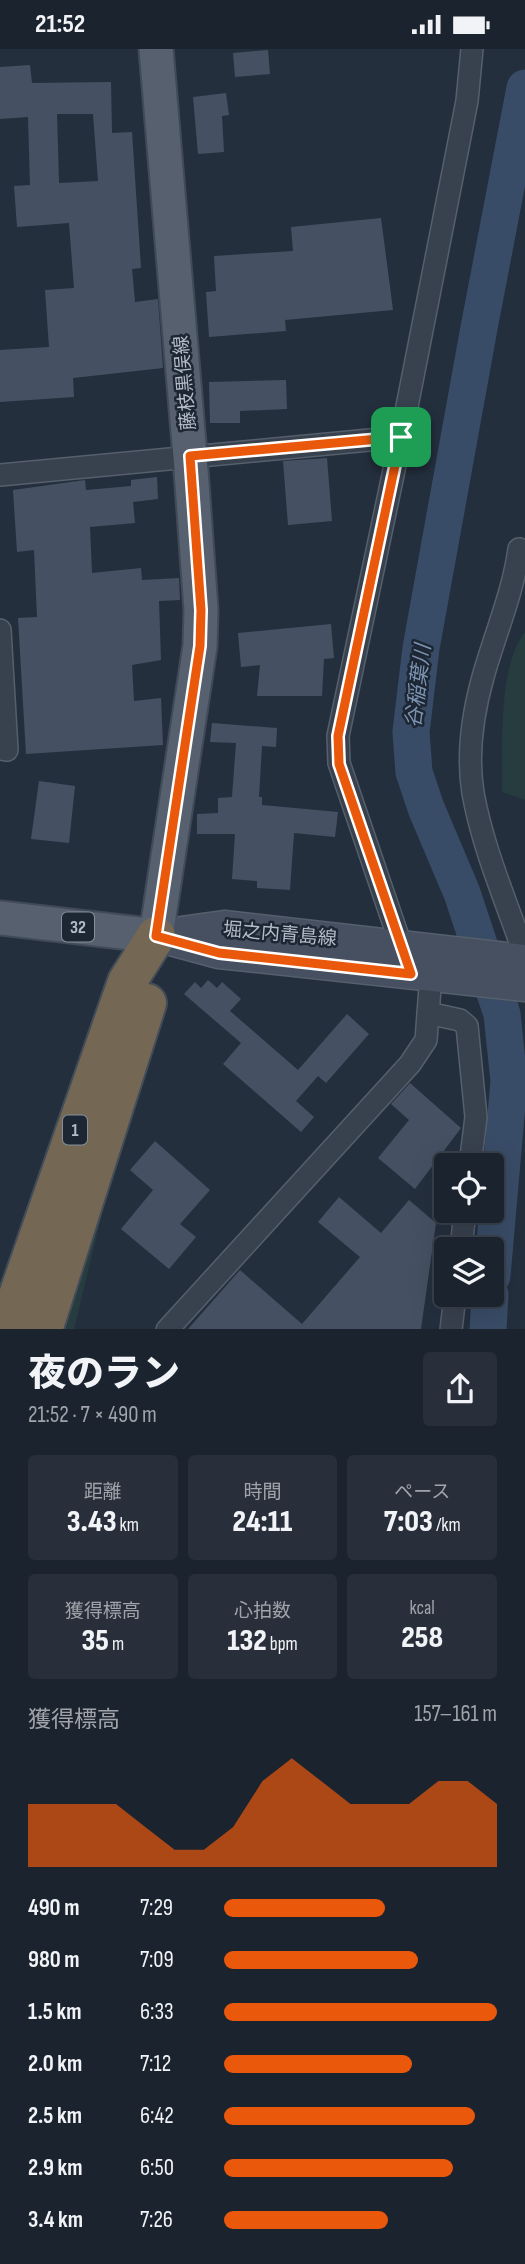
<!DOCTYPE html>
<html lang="ja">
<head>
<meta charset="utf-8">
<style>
	:root { --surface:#1b232e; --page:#282f3a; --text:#f1f3f6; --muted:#a0a4aa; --line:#39404a; --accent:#ea580c }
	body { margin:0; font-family:"Sofia Sans Condensed","Noto Sans JP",sans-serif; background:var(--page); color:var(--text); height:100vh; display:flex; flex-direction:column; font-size:26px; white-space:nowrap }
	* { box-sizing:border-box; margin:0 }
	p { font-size:23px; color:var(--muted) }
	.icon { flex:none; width:38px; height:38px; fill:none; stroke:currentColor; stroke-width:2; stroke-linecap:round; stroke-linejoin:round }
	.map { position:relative; height:1280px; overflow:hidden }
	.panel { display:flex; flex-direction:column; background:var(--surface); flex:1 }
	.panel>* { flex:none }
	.buttons { position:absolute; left:434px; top:1104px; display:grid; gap:14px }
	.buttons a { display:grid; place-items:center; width:70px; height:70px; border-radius:7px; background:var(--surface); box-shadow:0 7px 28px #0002,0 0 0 2px var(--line); font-size:35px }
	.pin { position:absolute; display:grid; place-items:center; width:60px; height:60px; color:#fff; margin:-30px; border-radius:14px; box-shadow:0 4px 10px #0006 }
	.round { display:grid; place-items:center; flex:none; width:74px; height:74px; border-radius:7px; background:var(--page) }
	.summary { display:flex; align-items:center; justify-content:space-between; height:119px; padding:0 28px }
	h1 { font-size:38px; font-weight:800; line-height:52px }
	.metrics { display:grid; grid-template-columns:repeat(3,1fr); gap:10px; height:119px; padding:7px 28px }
	.metrics div { display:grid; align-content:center; border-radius:7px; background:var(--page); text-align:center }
	.metrics b { font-size:30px; font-weight:800 }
	.metrics small { font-size:19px; font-weight:400 }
	.metrics p { font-size:19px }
	.chart { height:196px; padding:14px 28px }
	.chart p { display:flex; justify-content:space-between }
	.chart svg { width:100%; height:126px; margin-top:7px; fill:var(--accent); opacity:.7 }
	ul { padding:0 28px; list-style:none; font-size:23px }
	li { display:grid; grid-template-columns:112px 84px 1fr; align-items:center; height:52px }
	li i { height:18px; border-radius:9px; background:var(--accent) }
	.status { display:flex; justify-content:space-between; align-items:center; height:49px; padding:0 35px; background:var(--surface); direction:ltr }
	.status svg { height:19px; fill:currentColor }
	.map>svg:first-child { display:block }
	.green { fill:#263c3f }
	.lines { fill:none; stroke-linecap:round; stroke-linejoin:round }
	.river { stroke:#394c67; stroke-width:37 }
	.building { fill:#455162; fill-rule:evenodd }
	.minor-casing { stroke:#565f6c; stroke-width:24 }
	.secondary-casing { stroke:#565f6c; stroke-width:33 }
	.primary-casing { stroke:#414a57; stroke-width:37 }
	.motorway-casing { stroke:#434c59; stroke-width:42 }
	.minor { stroke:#38414e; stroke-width:21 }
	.secondary { stroke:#465061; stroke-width:30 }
	.primary { stroke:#56606e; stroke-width:33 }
	.motorway { stroke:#746855; stroke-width:38 }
	.route-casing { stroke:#fff; stroke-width:14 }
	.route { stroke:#ea580c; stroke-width:9 }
	.labels { text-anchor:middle; stroke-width:5; stroke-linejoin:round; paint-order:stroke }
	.shield { fill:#1d2633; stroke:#878f9c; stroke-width:2 }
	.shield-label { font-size:18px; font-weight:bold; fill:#b4bcc9 }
	.street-label { font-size:19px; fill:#b4bcc9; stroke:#1d2633 }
	.water-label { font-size:21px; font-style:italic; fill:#7c92b1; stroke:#1d2633 }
</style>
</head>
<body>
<div class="status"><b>21:52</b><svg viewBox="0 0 49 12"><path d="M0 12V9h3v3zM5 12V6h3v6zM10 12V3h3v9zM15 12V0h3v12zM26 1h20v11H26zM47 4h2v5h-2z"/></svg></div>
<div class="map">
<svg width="525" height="1281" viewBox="0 0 525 1281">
	<rect width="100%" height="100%" fill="#242f3e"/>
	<path class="green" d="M525,583v168l-23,-8c1,-45 -5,-124 23,-160z
		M115,1112l-41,168 -22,1z"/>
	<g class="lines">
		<path class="river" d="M492,1227l17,-195 -7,-67 -40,-121 -36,-85 -12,-36 -3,-40 10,-84 58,-320 46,-240
			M488,1281l2,-35"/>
	</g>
	<path class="building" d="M268,1l2,24 -35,3 -2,-24z
		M30,16l2,18 79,-1 1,51 20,-1 9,136 -9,1 3,33 23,-3 5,69 -90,10 1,19 -74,5v-52l49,-3 -4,-57 29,-2 -5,-65 -52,4 -3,-41 16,-1 -2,-68 -28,2v-52zM57,65h36l5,67 -39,2z
		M226,44l3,22 -7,1 2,36 -26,2 -5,-57z
		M381,169l12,92 -108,10 1,11 -77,6 -3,-45 10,-1 -2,-35 79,-5 -2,-24z
		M286,331l1,29 -47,2v12h-30l-1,-41z
		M327,409l5,63 -44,4 -5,-64z
		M157,428l1,22 -25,3 2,21 -45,4 2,46 49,-5 1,12 37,-2 1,22 -21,1 2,59 -29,5 2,36 27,-3 2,47 -137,9 -8,-136 19,-1 -3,-67 -17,2 -4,-62 72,-10 1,10 45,-4v-6z
		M331,575l3,34 -10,1 -2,37h-65l3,-31 -19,2 -3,-34z
		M212,674l65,5 -1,19 -14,-1 -3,51h3v8l76,7 -3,25 -41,-4 -4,57 -33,-2v-7l-25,-2 3,-45h-38v-20l21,-1v-15l14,-1 4,-54 -26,-1z
		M39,732l36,5 -6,57 -38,-4z
		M208,931l9,8 5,-6 19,17 -11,12 68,59 49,-56 22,20 -43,49 -8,-7 -22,25 18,16 -13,15 -78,-68 18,-21 -57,-49 11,-12 6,6z
		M410,1034l51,45 -46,61 -37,-31 31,-38 -18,-16z
		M155,1092l55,49 -30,34 16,13 -27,32 -48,-40 32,-39 -23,-20z
		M339,1148l42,36 28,-33 27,23 -15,106h-233l52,-59 62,54 58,-67 -42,-35z"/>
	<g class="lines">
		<defs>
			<path id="minor" d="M0,426l401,-38
				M519,500c-6,44 -24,85 -36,128 -10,36 -16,79 -10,116 10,56 34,110 52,163
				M0,581l7,120 -7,-1
				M405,908l-66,-194 -1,-27 63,-299 66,-336 5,-52
				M428,964l32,7 7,6 9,91 -6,48
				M461,1200l4,-38
				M167,1281l243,-266 16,-24 5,-65
				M451,1281l4,-35"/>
			<path id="secondary" d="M167,885l57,-8 301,34
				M156,887l63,17 306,33"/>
			<path id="primary" d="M0,869l156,18 44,-290 1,-36 -11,-154 -34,-407"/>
			<path id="motorway" d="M6,1281l121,-348 29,-46
				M43,1281l104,-327"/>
		</defs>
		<use href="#minor" class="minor-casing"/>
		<use href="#secondary" class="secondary-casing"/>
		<use href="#primary" class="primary-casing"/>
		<use href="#motorway" class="motorway-casing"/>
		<use href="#minor" class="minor"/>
		<use href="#secondary" class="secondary"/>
		<use href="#primary" class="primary"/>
		<use href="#motorway" class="motorway"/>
	</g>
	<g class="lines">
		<defs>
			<path id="route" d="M401,388l-63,299 1,28 72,210 -192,-21 -63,-17 44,-290 1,-36 -11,-154z"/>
		</defs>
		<use href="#route" class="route-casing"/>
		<use href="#route" class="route"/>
	</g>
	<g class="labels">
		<g class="shield">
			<rect x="62" y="863.5" width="32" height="29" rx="5"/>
			<rect x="63" y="1066.5" width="24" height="29" rx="5"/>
		</g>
		<g class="shield-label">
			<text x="78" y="884">32</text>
			<text x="75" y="1087">1</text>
		</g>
		<g class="street-label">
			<text transform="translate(184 334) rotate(-95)" y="7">藤枝黒俣線</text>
			<text transform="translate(280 884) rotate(5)" y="7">堀之内青島線</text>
		</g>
		<g class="water-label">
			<text transform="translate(418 637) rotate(-83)" y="7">谷稲葉川</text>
		</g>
	</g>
</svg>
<div class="buttons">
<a><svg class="icon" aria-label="locate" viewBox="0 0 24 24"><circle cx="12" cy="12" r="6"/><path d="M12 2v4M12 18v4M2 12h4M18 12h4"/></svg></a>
<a><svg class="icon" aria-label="layers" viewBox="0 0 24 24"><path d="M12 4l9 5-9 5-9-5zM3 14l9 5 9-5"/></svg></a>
</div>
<div class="pin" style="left:401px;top:388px;background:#1e9e55"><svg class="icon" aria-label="arrive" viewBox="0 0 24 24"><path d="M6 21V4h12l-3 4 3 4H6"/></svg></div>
</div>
<section class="panel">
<div class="summary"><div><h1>夜のラン</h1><p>21:52 · 7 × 490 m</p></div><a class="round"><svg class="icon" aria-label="share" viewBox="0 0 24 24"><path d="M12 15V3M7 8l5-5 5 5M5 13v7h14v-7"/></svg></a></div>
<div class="metrics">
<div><p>距離</p><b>3.43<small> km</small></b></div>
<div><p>時間</p><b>24:11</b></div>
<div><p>ペース</p><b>7:03<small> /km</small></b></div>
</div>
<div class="metrics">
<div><p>獲得標高</p><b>35<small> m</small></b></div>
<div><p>心拍数</p><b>132<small> bpm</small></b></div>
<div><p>kcal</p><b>258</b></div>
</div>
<div class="chart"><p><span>獲得標高</span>157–161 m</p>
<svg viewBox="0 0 160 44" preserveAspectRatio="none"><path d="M0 44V22L10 22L20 22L30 22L40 30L50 38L60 38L70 30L80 14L90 6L100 14L110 22L120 22L130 22L140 14L150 14L160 22V44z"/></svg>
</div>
<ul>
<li><b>490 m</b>7:29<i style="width:59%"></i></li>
<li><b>980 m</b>7:09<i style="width:71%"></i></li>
<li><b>1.5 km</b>6:33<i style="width:100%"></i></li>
<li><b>2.0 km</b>7:12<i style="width:69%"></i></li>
<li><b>2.5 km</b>6:42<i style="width:92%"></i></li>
<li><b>2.9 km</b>6:50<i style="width:84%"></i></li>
<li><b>3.4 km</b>7:26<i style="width:60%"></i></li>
</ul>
</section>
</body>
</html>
